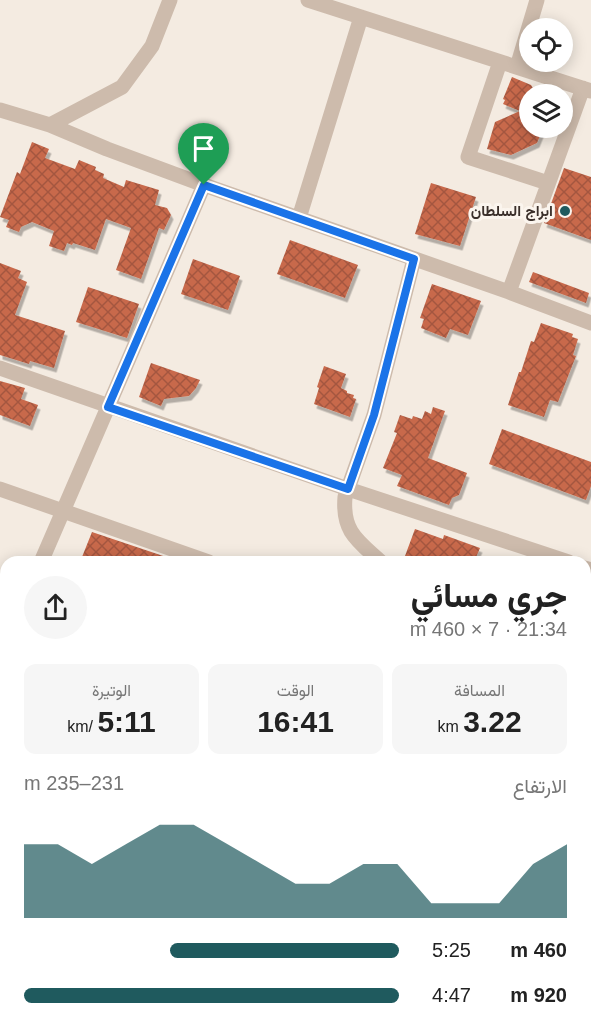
<!DOCTYPE html>
<html lang="ar">
<head>
<meta charset="utf-8">
<style>
	:root { --surface:#fff; --page:#f6f6f6; --text:#222; --muted:#767676; --accent:#1f5a5e }
	body { margin:0; font-family:Helvetica,Vazirmatn,sans-serif; background:var(--page); color:var(--text); direction:rtl; height:100vh; display:flex; flex-direction:column; font-size:22px; white-space:nowrap }
	* { box-sizing:border-box; margin:0 }
	p { font-size:20px; color:var(--muted) }
	.icon { flex:none; width:33px; height:33px; fill:none; stroke:currentColor; stroke-width:2; stroke-linecap:round; stroke-linejoin:round }
	.map { position:relative; flex:1; overflow:hidden; direction:ltr }
	.drawer { position:absolute; left:0px; top:556px; width:591px; height:476px; display:flex; flex-direction:column; background:var(--surface); border-radius:18px 18px 0 0; box-shadow:0 3px 15px #0003; direction:rtl }
	.drawer>* { flex:none }
	.tools { position:absolute; left:519px; top:18px; display:grid; gap:12px }
	.tools a { display:grid; place-items:center; width:54px; height:54px; border-radius:50%; background:var(--surface); box-shadow:0 3px 15px #0003; font-size:30px }
	.pin { position:absolute; display:grid; place-items:center; width:51px; height:51px; color:#fff; margin:-62px -26px; border-radius:50% 50% 50% 0; rotate:-45deg; box-shadow:0 0 6px #0007 }
	.pin .icon { rotate:45deg }
	.round { display:grid; place-items:center; flex:none; width:63px; height:63px; border-radius:32px; background:var(--page) }
	.headline { display:flex; align-items:center; justify-content:space-between; height:102px; padding:0 24px }
	h1 { font-size:33px; font-weight:800; line-height:45px }
	.metrics { display:grid; grid-template-columns:repeat(3,1fr); gap:9px; height:102px; padding:6px 24px }
	.metrics div { display:grid; align-content:center; border-radius:12px; background:var(--page); text-align:center }
	.metrics b { font-size:30px; font-weight:800 }
	.metrics small { font-size:16px; font-weight:400 }
	.metrics p { font-size:16px }
	.chart { height:168px; padding:12px 24px }
	.chart p { display:flex; justify-content:space-between }
	.chart svg { width:100%; height:108px; margin-top:6px; fill:var(--accent); opacity:.7 }
	ul { padding:0 24px; list-style:none; font-size:20px }
	li { display:grid; grid-template-columns:96px 72px 1fr; align-items:center; height:45px }
	li i { height:15px; border-radius:8px; background:var(--accent) }
	.map>svg:first-child { display:block }
	.building { fill:url(#building-cross-hatch); filter:url(#shadow) }
	.lines { fill:none; stroke-linecap:round; stroke-linejoin:round }
	.street { stroke:#cdbbac; stroke-width:15 }
	.primary { stroke:#7d675c; stroke-width:15 }
	.rail-casing { stroke:#3b302b; stroke-width:7 }
	.rail { stroke:#fbf5ee; stroke-width:4.5; stroke-dasharray:14; stroke-linecap:butt }
	.route-casing { stroke:#fff; stroke-width:12 }
	.route { stroke:#1a73e8; stroke-width:8 }
	.poi-dot { fill:#1f5a5e; stroke:#fbf5ee; stroke-width:2 }
	.labels { text-anchor:middle; stroke-width:6; stroke-linejoin:round; paint-order:stroke }
	.poi-label { font-size:15px; font-weight:bold; fill:#3b302b; stroke:#fbf5ee; text-anchor:end }
</style>
</head>
<body>
<div class="map">
<svg width="591" height="1031" viewBox="0 0 591 1031">
	<defs>
		<pattern id="building-cross-hatch" width="8" height="8" patternUnits="userSpaceOnUse" patternTransform="scale(1.5)"><rect width="8" height="8" fill="#c8694b"/><path d="M0 0l8 8M0 8l8-8" fill="none" stroke="#a4573f"/></pattern>
		<filter id="shadow"><feDropShadow dx="2.5" dy="4.5" stdDeviation="0" flood-color="#0004"/></filter>
	</defs>
	<rect width="100%" height="100%" fill="#f4ebe1"/>
	<path class="building" d="M512,77l19,8 2,3 -9,22 6,2v16h13l-6,15 -26,12 -24,-6 8,-27 25,-11 -17,-7 2,-4 -2,-1z
		M32,142l17,7 -4,9 30,11 4,-9 17,7 -1,3 9,4 -1,4 21,9 2,-7 33,10 -4,15 12,3 4,7 -7,15 -5,-2 -18,51 -25,-9 15,-42 -25,-9 -11,31 -22,-7 -1,2 -5,-2 -3,8 -15,-5 5,-15 -22,-9 -11,5 -2,5 -13,-5 3,-7 -9,-3 17,-45 3,2z
		M564,168l27,9v63l-47,-17z
		M431,183l45,14 -16,49 -45,-12z
		M290,240l68,25 -13,33 -68,-24z
		M193,259l47,17 -12,34 -47,-16z
		M0,263l21,8 -3,7 9,4 -12,33 50,16 -11,37 -24,-7 -1,3 -29,-9z
		M533,272l56,21 -3,10 -57,-21z
		M432,284l49,17 -13,34 -18,-6 -4,9 -25,-10 3,-9 -4,-1z
		M88,287l51,17 -12,34 -51,-16z
		M541,323l32,11 -1,3 6,2 -5,16 3,1 -18,46 -8,-2 -6,17 -36,-12 11,-33h2l10,-31 3,1z
		M151,363l49,17 -4,8 -7,8 -25,3 -3,7 -22,-9z
		M324,366l22,8 -5,14 6,3v2l7,2 -1,3 3,1 -6,18 -36,-13 5,-16 -2,-1z
		M0,381l25,7 -4,11 17,6 -8,21 -30,-11z
		M433,407l12,4 -17,47 39,15 -8,22 -7,3 -3,7 -52,-19 5,-11 -19,-7 14,-35 -3,-1 6,-17 12,4 1,-3 9,3 3,-8 6,3z
		M502,429l89,33v24l-5,14 -97,-36z
		M415,529l28,10 1,-4 36,13 -6,14h-50l-19,-6z
		M92,532l89,30h-101z"/>
	<g class="lines">
		<path class="street" d="M308,0l283,91
			M500,62l-32,95 80,26
			M517,67l20,-67
			M0,110l50,15 57,24 97,36 305,107 82,31
			M50,125l72,-38 30,-41 18,-46
			M299,218l62,-201
			M509,292l74,-204
			M0,368l348,121 221,73
			M0,489l209,73
			M41,562l163,-377
			M381,562c-23,-21 -39,-30 -36,-65l29,-82 40,-156
			M585,568l6,2
			M0,601l6,3
			M585,805h6
			M0,880l6,2
			M0,1005l6,1
			M67,1026l16,5
			M431,1026l12,5
			M512,1026l11,5
			M202,1031l2,-5"/>
		<path class="primary" d="M585,680l6,-17
			M585,734l6,-18
			M466,1031l2,-5
			M484,1031l2,-5"/>
		<defs>
			<path id="rail" d="M585,873l6,-17
				M530,1031l2,-5"/>
		</defs>
		<use href="#rail" class="rail-casing"/>
		<use href="#rail" class="rail"/>
	</g>
	<g class="lines">
		<defs>
			<path id="route" d="M204,185l210,74 -40,156 -26,74 -240,-82z"/>
		</defs>
		<use href="#route" class="route-casing"/>
		<use href="#route" class="route"/>
	</g>
	<circle class="poi-dot" cx="565" cy="211" r="6"/>
	<g class="labels">
		<g class="poi-label">
			<text x="553" y="216">ابراج السلطان</text>
		</g>
	</g>
</svg>
<div class="tools">
<a><svg class="icon" aria-label="locate" viewBox="0 0 24 24"><circle cx="12" cy="12" r="6"/><path d="M12 2v4M12 18v4M2 12h4M18 12h4"/></svg></a>
<a><svg class="icon" aria-label="layers" viewBox="0 0 24 24"><path d="M12 4l9 5-9 5-9-5zM3 14l9 5 9-5"/></svg></a>
</div>
<div class="pin" style="left:204px;top:185px;background:#1e9e55"><svg class="icon" aria-label="arrive" viewBox="0 0 24 24"><path d="M6 21V4h12l-3 4 3 4H6"/></svg></div>
<section class="drawer">
<div class="headline"><div><h1>جري مسائي</h1><p>21:34 · 7 × 460 m</p></div><a class="round"><svg class="icon" aria-label="share" viewBox="0 0 24 24"><path d="M12 15V3M7 8l5-5 5 5M5 13v7h14v-7"/></svg></a></div>
<div class="metrics">
<div><p>المسافة</p><b>3.22<small> km</small></b></div>
<div><p>الوقت</p><b>16:41</b></div>
<div><p>الوتيرة</p><b>5:11<small> /km</small></b></div>
</div>
<div class="chart"><p><span>الارتفاع</span>231–235 m</p>
<svg viewBox="0 0 160 44" preserveAspectRatio="none"><path d="M0 44V14L10 14L20 22L30 14L40 6L50 6L60 14L70 22L80 30L90 30L100 22L110 22L120 38L130 38L140 38L150 22L160 14V44z"/></svg>
</div>
<ul>
<li><b>460 m</b>5:25<i style="width:61%"></i></li>
<li><b>920 m</b>4:47<i style="width:100%"></i></li>
</ul>
</section>
</div>
</body>
</html>
